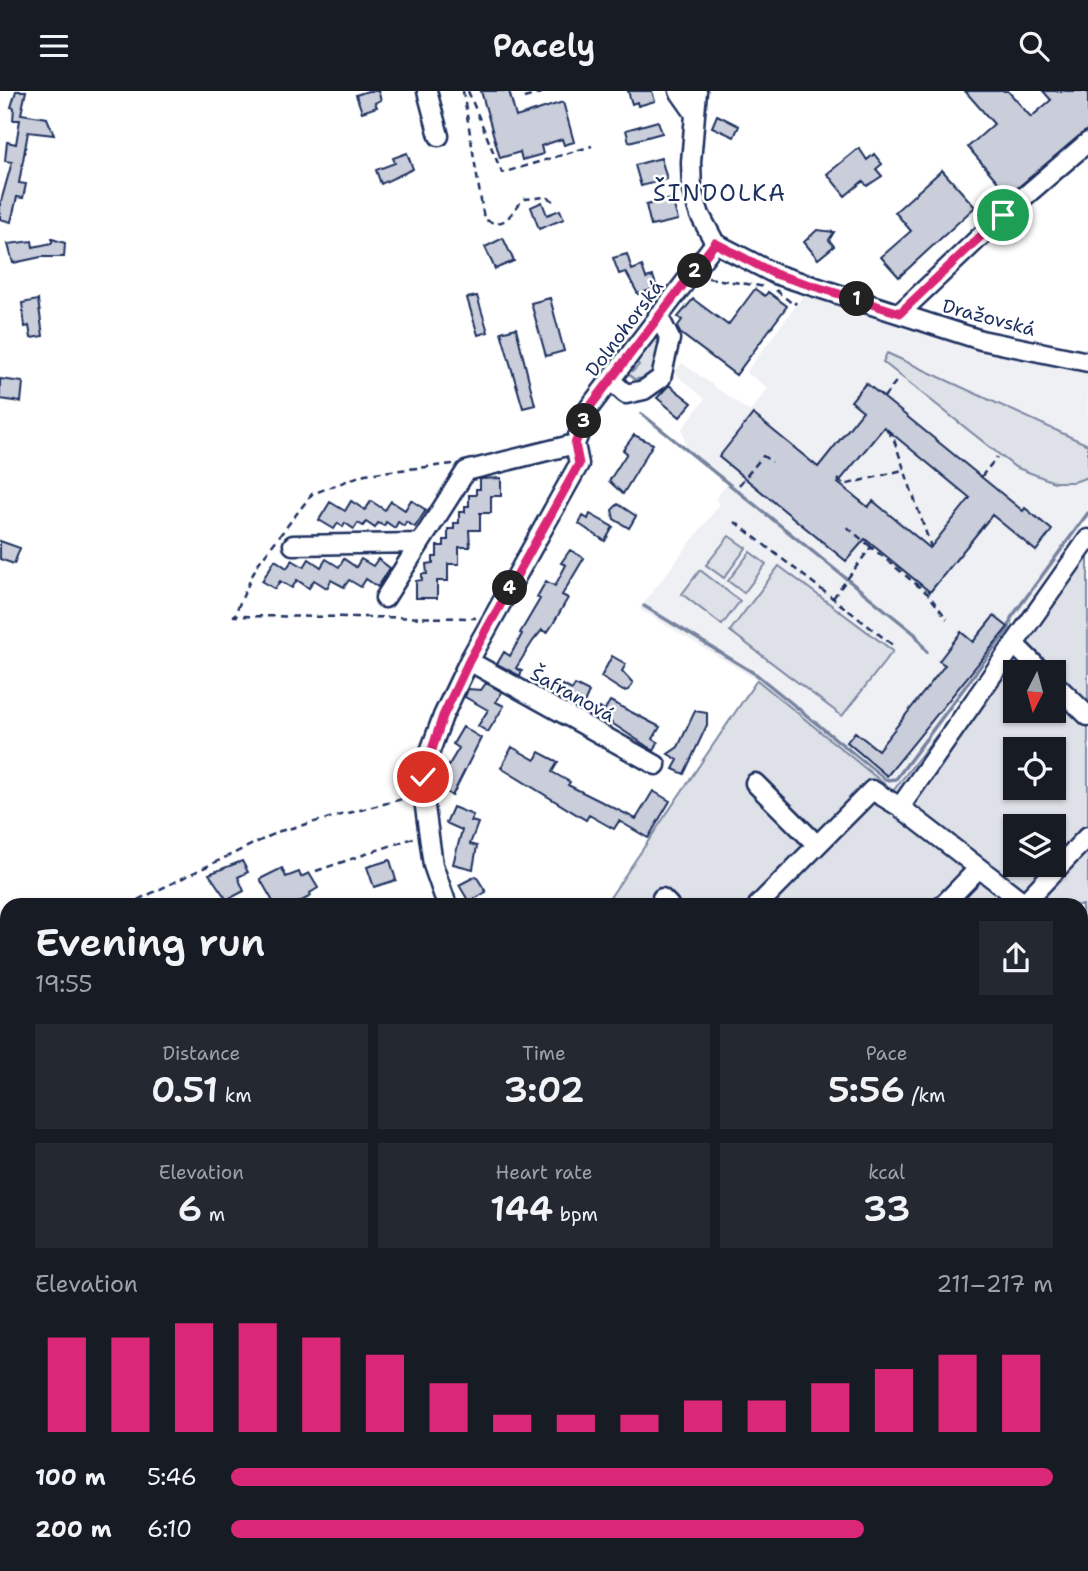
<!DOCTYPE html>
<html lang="en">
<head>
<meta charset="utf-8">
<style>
	:root { --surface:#171b24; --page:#242831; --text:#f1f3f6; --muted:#9ea1a6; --accent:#db2777 }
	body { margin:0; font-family:"Shantell Sans",sans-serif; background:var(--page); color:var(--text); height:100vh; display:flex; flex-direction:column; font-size:26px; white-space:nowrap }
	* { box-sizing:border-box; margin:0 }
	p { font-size:23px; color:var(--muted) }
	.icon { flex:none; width:38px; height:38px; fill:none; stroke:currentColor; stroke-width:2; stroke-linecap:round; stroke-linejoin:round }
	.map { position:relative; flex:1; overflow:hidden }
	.drawer { position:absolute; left:0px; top:807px; width:1088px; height:674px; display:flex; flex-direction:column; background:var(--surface); border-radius:21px 21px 0 0; box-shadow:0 2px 5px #0004 }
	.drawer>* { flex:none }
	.needle { width:46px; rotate:186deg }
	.controls { position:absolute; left:1003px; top:569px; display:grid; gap:14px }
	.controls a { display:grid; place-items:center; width:63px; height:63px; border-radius:0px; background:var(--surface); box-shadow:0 2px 5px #0004; font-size:35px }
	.pin { position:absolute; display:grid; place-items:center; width:60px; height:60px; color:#fff; margin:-30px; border:4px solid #fff; border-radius:50%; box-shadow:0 2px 7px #0007 }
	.km { position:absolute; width:35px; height:35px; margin:-18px; border-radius:50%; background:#222; color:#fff; font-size:19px; line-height:35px; text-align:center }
	.round { display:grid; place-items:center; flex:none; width:74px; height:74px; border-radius:0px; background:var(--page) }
	.headline { display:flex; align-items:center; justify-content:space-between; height:119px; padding:0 35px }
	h1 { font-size:38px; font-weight:600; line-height:52px }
	.metrics { display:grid; grid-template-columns:repeat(3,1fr); gap:10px; height:119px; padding:7px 35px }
	.metrics div { display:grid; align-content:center; border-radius:0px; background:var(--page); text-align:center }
	.metrics b { font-size:35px; font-weight:600 }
	.metrics small { font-size:19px; font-weight:400 }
	.metrics p { font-size:19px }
	.chart { height:196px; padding:14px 35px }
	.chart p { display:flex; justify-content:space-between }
	.chart svg { width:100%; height:126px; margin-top:7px; stroke:var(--accent); stroke-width:6 }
	ul { padding:0 35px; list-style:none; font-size:23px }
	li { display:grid; grid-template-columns:112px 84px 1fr; align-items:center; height:52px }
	li i { height:18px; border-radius:9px; background:var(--accent) }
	header { display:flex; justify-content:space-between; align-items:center; height:91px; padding:0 35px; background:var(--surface); font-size:32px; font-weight:600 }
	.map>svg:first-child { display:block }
	.built { fill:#eff0f4 }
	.green { fill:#dee1e7; stroke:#7c88a2; stroke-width:2; fill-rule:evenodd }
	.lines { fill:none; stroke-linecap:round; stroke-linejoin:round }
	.stream { stroke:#77839f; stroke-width:3.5 }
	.building { fill:#caceda; stroke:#1b2f5e; stroke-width:2; fill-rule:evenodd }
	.minor-casing { stroke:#1b2f5e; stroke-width:23 }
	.path { stroke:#1b2f5e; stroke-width:2.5; stroke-dasharray:7 5; stroke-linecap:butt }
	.minor { stroke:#fff; stroke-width:18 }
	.route-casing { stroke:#fff; stroke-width:14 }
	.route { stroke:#db2777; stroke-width:9 }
	.labels { text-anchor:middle; stroke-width:5; stroke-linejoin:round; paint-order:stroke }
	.street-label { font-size:19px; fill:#1b2f5e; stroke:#fff }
	.quarter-label { font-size:23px; letter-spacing:2px; fill:#1b2f5e; stroke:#fff }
</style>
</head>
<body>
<header><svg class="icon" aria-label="menu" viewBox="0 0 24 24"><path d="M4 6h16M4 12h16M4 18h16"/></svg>Pacely<svg class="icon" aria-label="search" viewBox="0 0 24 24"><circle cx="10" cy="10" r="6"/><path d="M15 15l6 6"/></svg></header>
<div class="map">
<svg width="1088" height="1480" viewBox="0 0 1088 1480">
	<rect width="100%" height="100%" fill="#fff"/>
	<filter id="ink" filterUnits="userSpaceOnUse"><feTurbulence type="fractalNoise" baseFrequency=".0143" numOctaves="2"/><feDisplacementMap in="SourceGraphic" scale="14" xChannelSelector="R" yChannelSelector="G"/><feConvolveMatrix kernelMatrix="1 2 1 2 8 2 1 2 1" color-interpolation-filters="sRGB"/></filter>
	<g filter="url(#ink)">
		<path class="built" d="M804,204l106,35 91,25 87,16v147l-195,274 -136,-112 -118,-71 81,-105 -5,-5 12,-15 -40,-32 -5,-23 23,-30 -31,-26 8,-10 68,49 18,-24 -22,-16z"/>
		<path class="green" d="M652,242l4,2c5,20 3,44 -22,44l-8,-8 1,-6 6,6 6,-6 -5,-6z
			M887,262l201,92v32l-14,5h-20l-39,-15 -132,-105z
			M729,445l17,12 -22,30 -18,-13z
			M1088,450v713l-6,7v-356h-477l152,-225 136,111zM1015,581h39v39h-39zM1015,658h39v38h-39zM1015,735h39v39h-39z
			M750,461l16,12 -22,29 -16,-12z
			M779,475l114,85 -51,65 -112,-85z
			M700,479l40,31 -18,24 -40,-31z"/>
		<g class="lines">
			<path class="stream" d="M642,323l273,220 12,18
				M644,515l113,69 129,105 10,-1 113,-151 2,-10 77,-105"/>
		</g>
		<path class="building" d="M16,0h10l-5,23 26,4 7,17 -26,-3 -9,51 7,1 -3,14 -6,-1 -6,25 -11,-3v-14l12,-43 -7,-1 2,-19 9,2 4,-24h-7l1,-12 -3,-1z
			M368,0h10l3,9 -6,3 2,4 -15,5 -6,-17z
			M481,0h28l7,26 47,-15 11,40 -10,3 -2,-6 -21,7 2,8 -21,6 -2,-8 -20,6z
			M628,0h24l3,10 -17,5 -1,-4 -5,2z
			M965,0h43l23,26 20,-17 -8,-9h45v38l-79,66 -41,-48 26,-23z
			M717,24l22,11 -5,11 -22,-10z
			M658,30l4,12 -33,9 -3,-12z
			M859,57l8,12 7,-6 8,10 -6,5 6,7 -15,10 -4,-5 -18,15 -18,-22z
			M407,62l6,16 -32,15 -5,-14 19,-7 -2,-5z
			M661,67l6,21 -26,7 -6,-21z
			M942,79l33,37 -76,70 -18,-20 30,-26 -16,-19z
			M672,108l6,21 -27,6 -5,-21z
			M542,111l5,13 13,-5 4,9 -25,10 -8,-22z
			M817,139l17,2 -5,8 5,6 -16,13 -14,-17z
			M503,147l11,23 -19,8 -10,-22z
			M52,148l13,4 -1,14h-23l-28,6 -5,-19 24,-3 1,6 19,-4z
			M627,163l5,16 10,-4 4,12 7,-2 4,12 -19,6 -12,-22 -7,2 -6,-16z
			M755,198l10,7 3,-4 19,14 -51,69 -56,-42 -3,-6 5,-7 -4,-3 15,-18 35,26z
			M477,205l11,36 -10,3 -11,-37z
			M550,207l14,53 -18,5 -15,-53z
			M38,209l5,36 -12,2 -2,-12 -4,1 -3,-24z
			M516,237l19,77 -12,3 -22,-76z
			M0,288l23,3 -2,20 -21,-3z
			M866,292l157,128 2,-3 27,22 -16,21 -44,-36 -62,77 -65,-53 -19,22 -127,-104 34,-43 65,53 45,-56 -12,-10zM884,336l86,71 -40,50 -57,-47 -5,6 -30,-24z
			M669,294l23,18 -12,14 -23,-19z
			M634,344l19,9 -30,50 -14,-13 18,-28 -4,-3z
			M501,387v18h-10v17h-11v17h-11l1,17h-11v17h-11v17h-11v17h-21v-17l6,-1v-6h5l-1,-10 7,-1v-6h4v-11h7v-6h4v-11h6v-6h5v-11h6v-6h4v-11h7v-6h4v-10z
			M411,409l15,10 -11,17 -9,-5 -2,4 -6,-4 -3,6 -9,-6 -2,4 -6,-3 -3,5 -9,-6 -3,4 -5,-3 -4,6 -9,-6 -2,4 -5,-4 -4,6 -15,-9 11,-18 15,9 6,-10 14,9 6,-9 14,9 6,-9 14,9z
			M618,413l18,12 -7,12 -15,-9 -2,-9z
			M590,423l23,13 -8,14 -26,-17 4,-8 5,3z
			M0,450l20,7 -6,16 -14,-5z
			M570,459l14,8 -22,37 6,3 -15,26 -6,9 -5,-3 -9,11 -17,27 6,3 -2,5 -23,-12 7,-12 6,4 12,-22 -2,-1 20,-34 -3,-2 9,-16 9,5 11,-21 -5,-2z
			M309,468l12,8 5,-8 13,8 5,-8 12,8 5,-8 12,7 5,-7 12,9 -12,19 -12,-8 -5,8 -12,-7 -5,7 -13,-7 -4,8 -13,-8 -5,8 -12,-8 -5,8 -12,-7 -5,8 -13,-8 13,-21 12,8 5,-8 12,7z
			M994,525l14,11 -121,149 -40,-34 8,-10 23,18 67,-85 -6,-4 22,-29 12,10z
			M612,565l14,8 -4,7 11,12 -4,7 -6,1 -22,-14z
			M486,592l16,9 -6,10 8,4 -16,26 -10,-6 10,-16 -23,-13 3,-8 13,1z
			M559,592l13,7 3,-5 14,7 -6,14 -29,-15z
			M610,610l50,26 -7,12 5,3 -4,9 -47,-31 -2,4 -11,-6 6,-10 4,3z
			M695,620l12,2v12l-23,49 -11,-5 5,-9 -10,-6 10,-7z
			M463,636l18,11 -29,58 -15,-11 22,-37 -6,-4z
			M512,656l23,13 4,-8 19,10 -6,10 18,10 -2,3 68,34 17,-28 17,10 -22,37 -29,-17 -5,8 -25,-14 -3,5 -85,-52z
			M453,716l20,8 -2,6 7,2 -8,21 7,2 -4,23 -20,-5 9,-34 -16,-7z
			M390,769l6,20 -22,7 -7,-20z
			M242,770l6,11 -10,5 6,14 -17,9 -18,-26z
			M282,777l4,9 13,-5 2,5 8,-4 9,15 -8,5 1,3 -17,9h-19l-15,-26z
			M476,785l10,16 -17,10 -10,-17z"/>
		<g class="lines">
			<defs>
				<path id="minor" d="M427,0l12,45
					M679,0l14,20
					M697,0l-6,71 1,29 8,24 15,28 60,31 206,66 107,22
					M900,222l103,-98 85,-73
					M610,289l16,14 18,-4 17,-12 9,-39 -12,-24
					M293,454l125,-2
					M385,507l81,-127 109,-27
					M1014,553l-114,163 127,98
					M469,570l187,104
					M1042,581l-28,-28 74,-105
					M1054,592l34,33
					M755,692l62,62
					M662,807l7,7
					M1025,811l63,-66
					M447,814l-14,-40 -8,-58 1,-45 17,-46 26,-55 110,-197 -4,-20 14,-36 126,-165
					M758,814l114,-115 28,17
					M943,814l36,-37
					M1082,869l6,7
					M1082,1050l6,-7
					M1082,1199l6,-7
					M1082,1335h6
					M1082,1361l6,13
					M976,1480l4,-6"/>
			</defs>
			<use href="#minor" class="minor-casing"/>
			<path class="path" d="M463,0l21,128c23,12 26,-7 40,-20l22,-2 12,6
				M468,0l34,82 90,-27
				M524,7l21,-6
				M708,187l58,9
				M776,199l18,15 2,-3
				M884,306l14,-18
				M887,339l7,10 37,107
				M453,373l-88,10 -53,20 -55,71 -23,51 242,2
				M981,386l16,-20
				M838,388l6,6 59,-15
				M739,394l24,-29 9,6
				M735,431l159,124
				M847,436l24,20
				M833,507l38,-51 57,47 19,25
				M316,780l100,-34
				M127,814l153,-74 130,-34
				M0,913l7,-17
				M1082,1139l6,6
				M1082,1174l6,-6
				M494,1474l7,6"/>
			<use href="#minor" class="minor"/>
		</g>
	</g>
	<g class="lines" filter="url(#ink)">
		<defs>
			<path id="route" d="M423,686l20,-61 26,-55 110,-197 -4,-20 14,-36 126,-165 60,31 125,39 103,-98"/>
		</defs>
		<use href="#route" class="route-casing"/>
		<use href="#route" class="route"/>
	</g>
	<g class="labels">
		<g class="street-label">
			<text transform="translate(989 226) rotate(15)" y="7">Dražovská</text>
			<text transform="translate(624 237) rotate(-53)" y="7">Dolnohorská</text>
			<text transform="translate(573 603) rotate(29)" y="7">Šafranová</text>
		</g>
		<g class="quarter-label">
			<text x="720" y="110">ŠINDOLKA</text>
		</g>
	</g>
</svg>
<div class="controls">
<a><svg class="needle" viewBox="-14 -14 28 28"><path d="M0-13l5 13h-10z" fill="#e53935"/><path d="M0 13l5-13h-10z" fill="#9ea1a6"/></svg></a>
<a><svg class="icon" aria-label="locate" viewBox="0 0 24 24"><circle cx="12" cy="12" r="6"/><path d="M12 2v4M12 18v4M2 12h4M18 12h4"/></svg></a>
<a><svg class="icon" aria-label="layers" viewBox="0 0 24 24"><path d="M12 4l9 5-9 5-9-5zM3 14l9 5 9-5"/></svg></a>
</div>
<div class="pin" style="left:1003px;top:124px;background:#1e9e55"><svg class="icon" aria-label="arrive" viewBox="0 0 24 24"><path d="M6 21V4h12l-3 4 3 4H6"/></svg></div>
<div class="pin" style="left:423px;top:686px;background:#d93025"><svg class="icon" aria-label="check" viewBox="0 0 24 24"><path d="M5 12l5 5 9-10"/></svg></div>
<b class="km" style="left:857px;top:208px">1</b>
<b class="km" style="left:695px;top:180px">2</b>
<b class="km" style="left:584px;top:330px">3</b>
<b class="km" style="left:510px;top:497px">4</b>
<section class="drawer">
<div class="headline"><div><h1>Evening run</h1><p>19:55</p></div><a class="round"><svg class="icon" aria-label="share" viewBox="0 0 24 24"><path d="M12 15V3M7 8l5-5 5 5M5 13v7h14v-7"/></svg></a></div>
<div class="metrics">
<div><p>Distance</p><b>0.51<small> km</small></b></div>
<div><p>Time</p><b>3:02</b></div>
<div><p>Pace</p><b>5:56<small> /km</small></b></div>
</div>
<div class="metrics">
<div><p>Elevation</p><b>6<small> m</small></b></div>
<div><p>Heart rate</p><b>144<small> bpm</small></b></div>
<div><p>kcal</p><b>33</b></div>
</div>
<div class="chart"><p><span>Elevation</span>211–217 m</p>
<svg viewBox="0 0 160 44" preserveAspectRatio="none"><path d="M5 44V11M15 44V11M25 44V6M35 44V6M45 44V11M55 44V17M65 44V27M75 44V38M85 44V38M95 44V38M105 44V33M115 44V33M125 44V27M135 44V22M145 44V17M155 44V17"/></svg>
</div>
<ul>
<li><b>100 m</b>5:46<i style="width:100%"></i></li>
<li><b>200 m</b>6:10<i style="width:77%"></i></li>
</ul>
</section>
</div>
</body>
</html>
